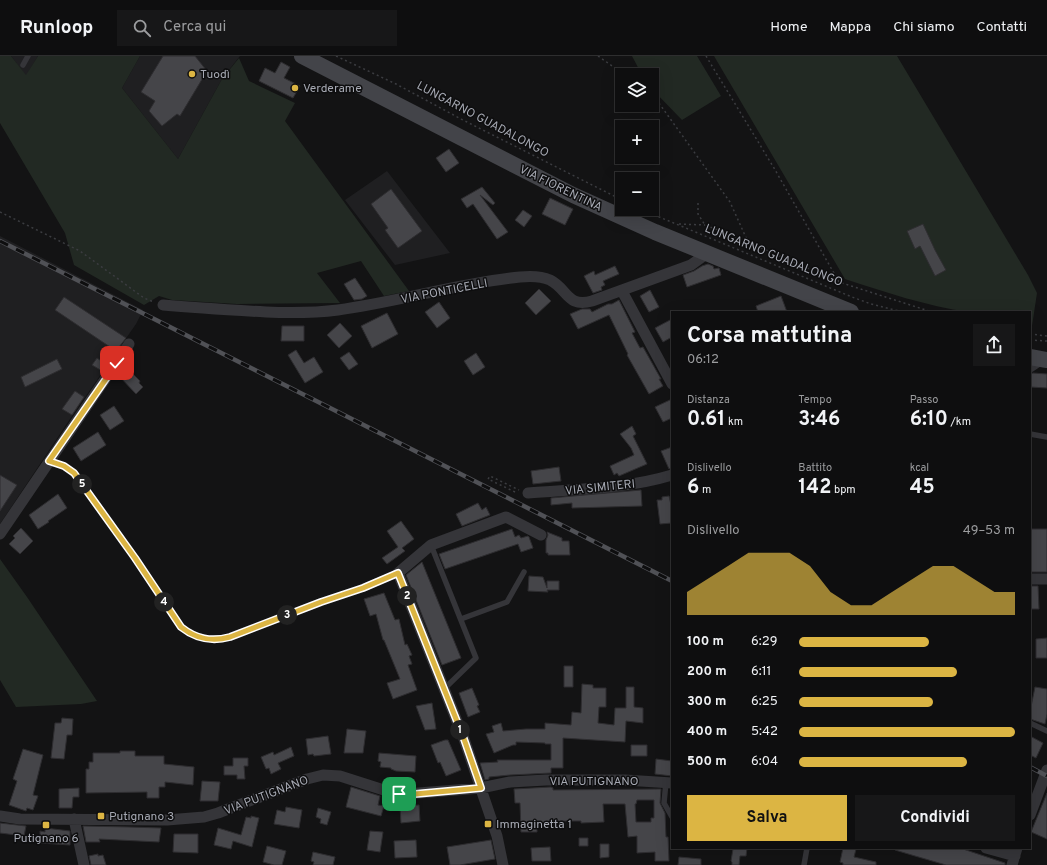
<!DOCTYPE html>
<html lang="it">
<head>
<meta charset="utf-8">
<style>
	:root { --surface:#0e0e0f; --page:#171718; --text:#f1f3f6; --muted:#9b9c9e; --line:#2e2e2f; --accent:#dcb543 }
	body { margin:0; font-family:Overpass,sans-serif; background:var(--page); color:var(--text); height:100vh; display:flex; flex-direction:column; font-size:15px; white-space:nowrap }
	* { box-sizing:border-box; margin:0 }
	p { font-size:13px; color:var(--muted) }
	.icon { flex:none; width:22px; height:22px; fill:none; stroke:currentColor; stroke-width:2; stroke-linecap:round; stroke-linejoin:round }
	.map { position:relative; flex:1; overflow:hidden }
	.side { position:absolute; left:671px; top:255px; width:360px; height:538px; display:flex; flex-direction:column; background:var(--surface); border-radius:0px; box-shadow:0 4px 16px #0002,0 0 0 1px var(--line) }
	.side>* { flex:none }
	.fabs { position:absolute; left:615px; top:12px; display:grid; gap:8px }
	.fabs a { display:grid; place-items:center; width:44px; height:44px; border-radius:0px; background:var(--surface); box-shadow:0 4px 16px #0002,0 0 0 1px var(--line); font-size:20px }
	.pin { position:absolute; display:grid; place-items:center; width:34px; height:34px; color:#fff; margin:-17px; border-radius:8px; box-shadow:0 2px 6px #0006 }
	.km { position:absolute; width:20px; height:20px; margin:-10px; border-radius:50%; background:#222; color:#fff; font-size:11px; line-height:20px; text-align:center }
	.round { display:grid; place-items:center; flex:none; width:42px; height:42px; border-radius:0px; background:var(--page) }
	.headline { display:flex; align-items:center; justify-content:space-between; height:68px; padding:0 16px }
	h1 { font-size:22px; font-weight:700; line-height:30px }
	.stats { display:grid; grid-template-columns:repeat(3,1fr); gap:6px; height:68px; padding:4px 16px }
	.stats div { display:grid; align-content:center }
	.stats b { font-size:20px; font-weight:700 }
	.stats small { font-size:11px; font-weight:400 }
	.stats p { font-size:11px }
	.chart { height:112px; padding:8px 16px }
	.chart p { display:flex; justify-content:space-between }
	.chart svg { width:100%; height:72px; margin-top:4px; fill:var(--accent); opacity:.7 }
	.button { display:flex; gap:8px; margin-top:auto; padding:8px 16px }
	.button a { flex:1; height:46px; border-radius:0px; background:var(--accent); color:#111; font-size:16px; font-weight:700; line-height:46px; text-align:center }
	.button a+a { background:var(--page); color:var(--text) }
	ul { padding:0 16px; list-style:none; font-size:13px }
	li { display:grid; grid-template-columns:64px 48px 1fr; align-items:center; height:30px }
	li i { height:10px; border-radius:5px; background:var(--accent) }
	header { display:flex; align-items:center; gap:24px; box-sizing:border-box; height:56px; padding:0 20px; background:var(--surface); border-bottom:1px solid var(--line) }
	header strong { font-size:19px }
	nav { display:flex; gap:22px; margin-inline-start:auto; font-size:14px }
	.search { width:280px; height:36px; background:var(--page); display:flex; align-items:center; gap:10px; box-sizing:border-box; padding:0 14px; border-radius:0px; color:var(--muted); font-size:15px }
	.map>svg:first-child { display:block }
	.built { fill:#1f1f21 }
	.green { fill:#222923 }
	.building { fill:#454549; stroke:#2e2d30; fill-rule:evenodd }
	.lines { fill:none; stroke-linecap:round; stroke-linejoin:round }
	.path { stroke:#3b3c40; stroke-width:1.5; stroke-dasharray:2 3; stroke-linecap:butt }
	.lane { stroke:#353539; stroke-width:5.5 }
	.street { stroke:#353539; stroke-width:11 }
	.secondary { stroke:#434449; stroke-width:16 }
	.rail-casing { stroke:#505156; stroke-width:4.5 }
	.rail { stroke:#0e0e0f; stroke-width:3; stroke-dasharray:9; stroke-linecap:butt }
	.route-casing { stroke:#fff; stroke-width:8 }
	.route { stroke:#dcb543; stroke-width:5 }
	.poi-dot { fill:#dcb543; stroke:#0e0e0f; stroke-width:1.5 }
	.labels { text-anchor:middle; stroke-width:3; stroke-linejoin:round; paint-order:stroke }
	.poi-label { font-size:12px; fill:#a6a9b3; stroke:#0e0e0f; text-anchor:start }
	.street-label { font-size:12px; fill:#a6a9b3; stroke:#0e0e0f }
</style>
</head>
<body>
<header>
<strong>Runloop</strong>
<div class="search"><svg class="icon" aria-label="search" viewBox="0 0 24 24"><circle cx="10" cy="10" r="6"/><path d="M15 15l6 6"/></svg>Cerca qui</div>
<nav><a>Home</a><a>Mappa</a><a>Chi siamo</a><a>Contatti</a></nav>
</header>
<div class="map">
<svg width="1047" height="809" viewBox="0 0 1047 809">
	<rect width="100%" height="100%" fill="#131314"/>
	<path class="built" d="M11,0h27l-12,20z
		M140,0h100l-18,23 -44,80 -56,-71z
		M387,115l63,82 -55,12 -50,-65z
		M0,180l143,74 -7,14 -64,92 -72,108z"/>
	<path class="green" d="M0,0h11l15,19 12,-19h102l-18,32 56,71 44,-80 17,-21 10,23 46,22 -10,18 124,170 -25,5 -23,-35 -44,12 23,30 -103,1 -65,-4 -13,-4 -15,9 -70,-40 -9,-32 -65,-110z
		M632,0h65l24,40 -39,24 -30,-31v-14h-10z
		M714,0h183l131,219 9,18 -5,33 -2,-1v-13c-20,0 -41,2 -61,0 -43,-6 -84,-20 -124,-33z
		M0,503l27,38 70,104 -16,3 -65,3 -16,-27z"/>
	<path class="building" d="M163,0h32l12,15 -27,45 -3,-2 -15,12 -13,-15 6,-10 -14,-9z
		M281,6l9,5 -6,11 16,8 -7,12 -34,-17 6,-13 10,5z
		M449,93l10,14 -13,9 -10,-14z
		M482,131l13,16 -2,2 -13,-10 28,37 -11,7 -24,-35 -6,4 -6,-9z
		M391,133l31,42 -24,17 -13,-18 3,-2 -17,-24z
		M550,142l23,11 -8,16 -23,-11z
		M523,154l9,6 -8,11 -9,-7z
		M923,168l12,26 11,20 -11,6 -15,-30 -5,3 -8,-18z
		M708,208l5,2 1,3 5,-1 2,7 -34,12 -4,-12 11,-4 8,-5z
		M615,210l4,8 -16,7 2,4 -4,2 1,3 -9,3 -9,-17 10,-5 1,4z
		M355,222l12,18 -5,3 -8,1 -10,-16z
		M539,233l12,12 -15,14 -11,-12z
		M650,234l9,17 -10,5 -9,-16z
		M781,240l6,16h-29l-2,-6z
		M64,241l62,41 -10,13 -61,-41z
		M619,244l16,32 -3,1 8,15 3,-1 18,32h-2l4,7 -14,8 -22,-39 1,-1 -19,-39 -31,14 -8,-15 12,-5h8l2,3 16,-8h4z
		M439,246l11,16 -13,10 -12,-16z
		M387,257l11,21 -26,14 -11,-22z
		M672,263v18l-9,5 -8,-14z
		M340,267l12,13 -13,12 -12,-13z
		M282,270h22v15h-23z
		M296,294l8,13 10,-6 9,15 -18,11 -17,-28z
		M349,296l9,12 -9,6 -9,-12z
		M476,297l9,14 -12,8 -9,-14z
		M97,302l10,7 -5,6 -10,-6z
		M57,303l5,10 -37,18 -4,-10z
		M127,312l13,13 -1,2 4,4 -7,7 -17,-18z
		M1033,317l14,1v14l-17,-1v-13z
		M75,335l9,6 -12,18 -10,-6z
		M672,343v19l-9,4 -8,-15z
		M114,350l10,15 -14,9 -10,-15z
		M632,370l4,8 -3,2 14,28 -28,12 -2,-3 -3,2 -4,-9 24,-11 -3,-7 -11,-14z
		M98,376l8,13 -25,16 -8,-13z
		M672,391v21l-3,1 -8,-18z
		M559,411l2,14 -28,3 -2,-13z
		M0,419l17,10 -17,26z
		M641,434l1,16 -70,2v-5l-21,2v-7z
		M58,438l9,14 -19,13 1,1 -11,7 -9,-14z
		M669,440l2,9h1v18l-12,1 -3,-24h5v-3z
		M478,447l4,7 4,-3 4,8 -28,11 -6,-12z
		M401,465l13,18 -12,9 3,3 -18,13 -5,-6 16,-11 -11,-16z
		M21,472l12,13 -13,13 -11,-10 6,-6 -2,-2z
		M512,473l3,8 4,-2 2,3 7,-2 1,1 4,11 -12,4 -3,-8 -73,25 -6,-15z
		M1030,473h17v43h-17z
		M547,476l15,6v3h7l1,14h-22v-2h-2v-13l2,-5z
		M422,506l39,96 -19,7 -36,-90z
		M529,520l14,1 4,11v-7h12v9h-12l1,2 -20,-1z
		M1030,530h8l1,23h-9z
		M384,537l11,27 4,-1 6,26 2,-1 5,11 -3,1 3,8 -4,1 9,25 -24,9 -6,-16 13,-4 -16,-39h-1l-7,-26 -6,2 -6,-17z
		M1047,582v20h-11v-19z
		M564,610h9v21h-9z
		M582,628l11,1v3h13v19h-7l-1,16 16,2 1,-17h11v-21h8v20l9,1v15l-17,-2 -1,21 -62,-4v30h-12v5l-41,2 -21,2v2l-4,1 -5,-17 18,-1 -1,-2h54v-16h-6v-1l-29,-1v3h-3l-19,8 -8,-19 8,-2 -2,-6 9,-3 2,8 23,-2h19v-6l26,2 1,-13 9,1z
		M1035,631l12,2v25l-2,10 -15,-5v-7z
		M472,632l7,17 -2,1 3,6 -12,5 -9,-24z
		M432,647l4,26 -11,1 -9,-24z
		M62,662l11,1 -1,16h-5l-3,24 -13,-1 4,-35h6z
		M347,673l19,2 -3,22h-19z
		M328,680l3,18 -17,2 -1,-2 -5,1 -2,-16z
		M1030,680l13,7 -7,15 -6,-3z
		M445,684h3l13,30 -15,6 -6,-14 -2,1 -7,-18z
		M631,689h16v11h-16z
		M291,691l3,9 -16,7 3,6 -10,5 -2,-6 -3,1 -5,-12 12,-5 1,3z
		M23,693l20,6 -10,40 5,1 -5,14 -6,-2 -1,3 -17,-6 8,-24 -4,-2z
		M120,695h15v5h29v8l30,3 -1,18 -28,-3v5h-6v11h-12v-6l-61,1v-24h3v-7h4v-9h27z
		M379,697l37,3 -1,16 -19,-1 -5,-2v-1l-11,-1 1,-5 -3,-1z
		M233,702h15v8h-4l1,13h-8v-4h-13v-9h9z
		M656,703l16,2v15l-17,-2z
		M202,725l18,1 -2,19h-18z
		M351,731l29,9 -2,9 6,1 -3,10 -35,-9z
		M551,731l2,1v2l108,-1 -1,14 5,10 1,24h2l1,24h-14v-9l-18,1v-17l-9,1 -3,-33h-22l1,18 -23,1v-2h-28v5l-16,-1v7h-16l-1,-29h-5l-1,-14zM637,744h17v18h-3v4h-15l-1,-18h1z
		M79,732v9h-6l-1,11h-13v-19z
		M1047,737v46l-16,-7z
		M419,749l1,16 -19,2 -1,-17z
		M286,751l16,3 -3,18 -25,-4 3,-14 8,2z
		M318,752l13,4 -4,13 -7,-2 1,-4 -5,-2z
		M251,760l8,2 -7,29 -19,-6 -2,8 -17,-4 4,-17 23,7 5,-18 5,1z
		M0,767l26,3 -2,10 -24,-3z
		M83,770l46,1 32,1 -2,14 -60,-3 1,3h-14z
		M45,772l25,3v14l-30,-2v-12l5,1z
		M370,775l13,1 -3,20 -13,-2z
		M174,778h24v19l-25,-1z
		M579,782h9v8h-9z
		M416,784l1,17 -22,1 -1,-17z
		M491,784l4,19 -35,6h-10l-3,-18z
		M600,788h9v13l-9,1z
		M267,790l19,5 -4,14h-8l-11,-3z
		M550,791l1,14h-19l-1,-13z
		M735,792h12l-1,8h-6l-1,9h-7v-3l-1,-1 2,-12z
		M843,792l13,1 -2,8 22,5v3h-33v-2l-3,-1z
		M895,792h65l45,15v2h-59l-31,-9 -20,-6z
		M313,796l22,5 -2,8h-20l1,-3 -3,-1z
		M98,798v2l5,-1 3,10h-15l-2,-9z
		M679,801l22,2v6h-23z"/>
	<g class="lines">
		<path class="path" d="M336,0l60,28 65,35 161,81
			M598,0l27,19
			M706,0l68,112 65,114 93,30
			M652,40l4,3 74,103 18,40 91,40
			M698,147v11l7,11 43,17
			M640,153l212,88 19,7 32,8
			M0,156l80,39 64,47 10,4
			M679,168l26,1
			M1030,278l17,2
			M1030,284l17,1
			M60,409l14,8 61,85 46,69c15,12 30,15 49,10l91,-35 42,-14 26,-11
			M515,436l-27,-13 2,-3 29,14"/>
		<path class="lane" d="M23,9l5,-9
			M1030,378l17,3
			M431,489l45,113 -32,31
			M461,563l46,-17 17,-30
			M1030,667l17,8
			M666,726l-2,21 8,14
			M804,809l3,-17"/>
		<path class="street" d="M622,235l50,93
			M163,249c34,3 68,5 103,7 24,1 48,1 72,-2 61,-8 120,-27 182,-33 10,-1 21,-1 30,3 18,9 17,28 42,21l99,-36 15,-11
			M1030,311l12,-8
			M528,437c48,-4 98,-4 144,-18
			M0,478l129,-190
			M1030,523h17
			M1030,759l17,-45
			M0,760l20,3 147,1 37,-3 14,-4 89,-34 16,-4 17,1 50,16 16,2 75,-6 29,-6 36,-2h79l47,3
			M74,763l10,46
			M986,792l29,8
			M503,809l-6,-29 -33,-97 -66,-166 33,-28 75,-28 35,18
			M1012,809l5,-17"/>
		<path class="secondary" d="M302,0l271,139 82,37 196,80
			M1030,301l17,3"/>
		<defs>
			<path id="rail" d="M0,185l672,340
				M1030,711l17,9"/>
		</defs>
		<use href="#rail" class="rail-casing"/>
		<use href="#rail" class="rail"/>
	</g>
	<g class="lines">
		<defs>
			<path id="route" d="M117,307l-68,98 15,5 10,7 61,85 46,69c15,12 30,15 49,10l91,-35 42,-14 35,-15 66,166 17,49 -66,6h-16"/>
		</defs>
		<use href="#route" class="route-casing"/>
		<use href="#route" class="route"/>
	</g>
	<g class="poi-dot">
		<circle cx="192" cy="18" r="4"/>
		<circle cx="295" cy="32" r="4"/>
		<rect x="97" y="756" width="8" height="8" rx="2"/>
		<rect x="484" y="764" width="8" height="8" rx="2"/>
		<rect x="42" y="765" width="8" height="8" rx="2"/>
	</g>
	<g class="labels">
		<g class="poi-label">
			<text x="200" y="22">Tuodì</text>
			<text x="303" y="36">Verderame</text>
			<text x="109" y="764">Putignano 3</text>
			<text x="496" y="772">Immaginetta 1</text>
			<text x="46" y="786" text-anchor="middle">Putignano 6</text>
		</g>
		<g class="street-label">
			<text transform="translate(483 63) rotate(28)" y="4">LUNGARNO GUADALONGO</text>
			<text transform="translate(561 132) rotate(26)" y="4">VIA FIORENTINA</text>
			<text transform="translate(774 199) rotate(22)" y="4">LUNGARNO GUADALONGO</text>
			<text transform="translate(444 235) rotate(-11)" y="4">VIA PONTICELLI</text>
			<text transform="translate(600 431) rotate(-6)" y="4">VIA SIMITERI</text>
			<text x="594" y="729">VIA PUTIGNANO</text>
			<text transform="translate(266 739) rotate(-21)" y="4">VIA PUTIGNANO</text>
		</g>
	</g>
</svg>
<div class="fabs">
<a><svg class="icon" aria-label="layers" viewBox="0 0 24 24"><path d="M12 4l9 5-9 5-9-5zM3 14l9 5 9-5"/></svg></a>
<a>+</a>
<a>−</a>
</div>
<div class="pin" style="left:399px;top:738px;background:#1e9e55"><svg class="icon" aria-label="arrive" viewBox="0 0 24 24"><path d="M6 21V4h12l-3 4 3 4H6"/></svg></div>
<div class="pin" style="left:117px;top:307px;background:#d93025"><svg class="icon" aria-label="check" viewBox="0 0 24 24"><path d="M5 12l5 5 9-10"/></svg></div>
<b class="km" style="left:460px;top:674px">1</b>
<b class="km" style="left:407px;top:540px">2</b>
<b class="km" style="left:287px;top:559px">3</b>
<b class="km" style="left:164px;top:546px">4</b>
<b class="km" style="left:82px;top:428px">5</b>
<section class="side">
<div class="headline"><div><h1>Corsa mattutina</h1><p>06:12</p></div><a class="round"><svg class="icon" aria-label="share" viewBox="0 0 24 24"><path d="M12 15V3M7 8l5-5 5 5M5 13v7h14v-7"/></svg></a></div>
<div class="stats">
<div><p>Distanza</p><b>0.61<small> km</small></b></div>
<div><p>Tempo</p><b>3:46</b></div>
<div><p>Passo</p><b>6:10<small> /km</small></b></div>
</div>
<div class="stats">
<div><p>Dislivello</p><b>6<small> m</small></b></div>
<div><p>Battito</p><b>142<small> bpm</small></b></div>
<div><p>kcal</p><b>45</b></div>
</div>
<div class="chart"><p><span>Dislivello</span>49–53 m</p>
<svg viewBox="0 0 160 44" preserveAspectRatio="none"><path d="M0 44V30L10 22L20 14L30 6L40 6L50 6L60 14L70 30L80 38L90 38L100 30L110 22L120 14L130 14L140 22L150 30L160 30V44z"/></svg>
</div>
<ul>
<li><b>100 m</b>6:29<i style="width:60%"></i></li>
<li><b>200 m</b>6:11<i style="width:73%"></i></li>
<li><b>300 m</b>6:25<i style="width:62%"></i></li>
<li><b>400 m</b>5:42<i style="width:100%"></i></li>
<li><b>500 m</b>6:04<i style="width:78%"></i></li>
</ul>
<div class="button"><a>Salva</a><a>Condividi</a></div>
</section>
</div>
</body>
</html>
